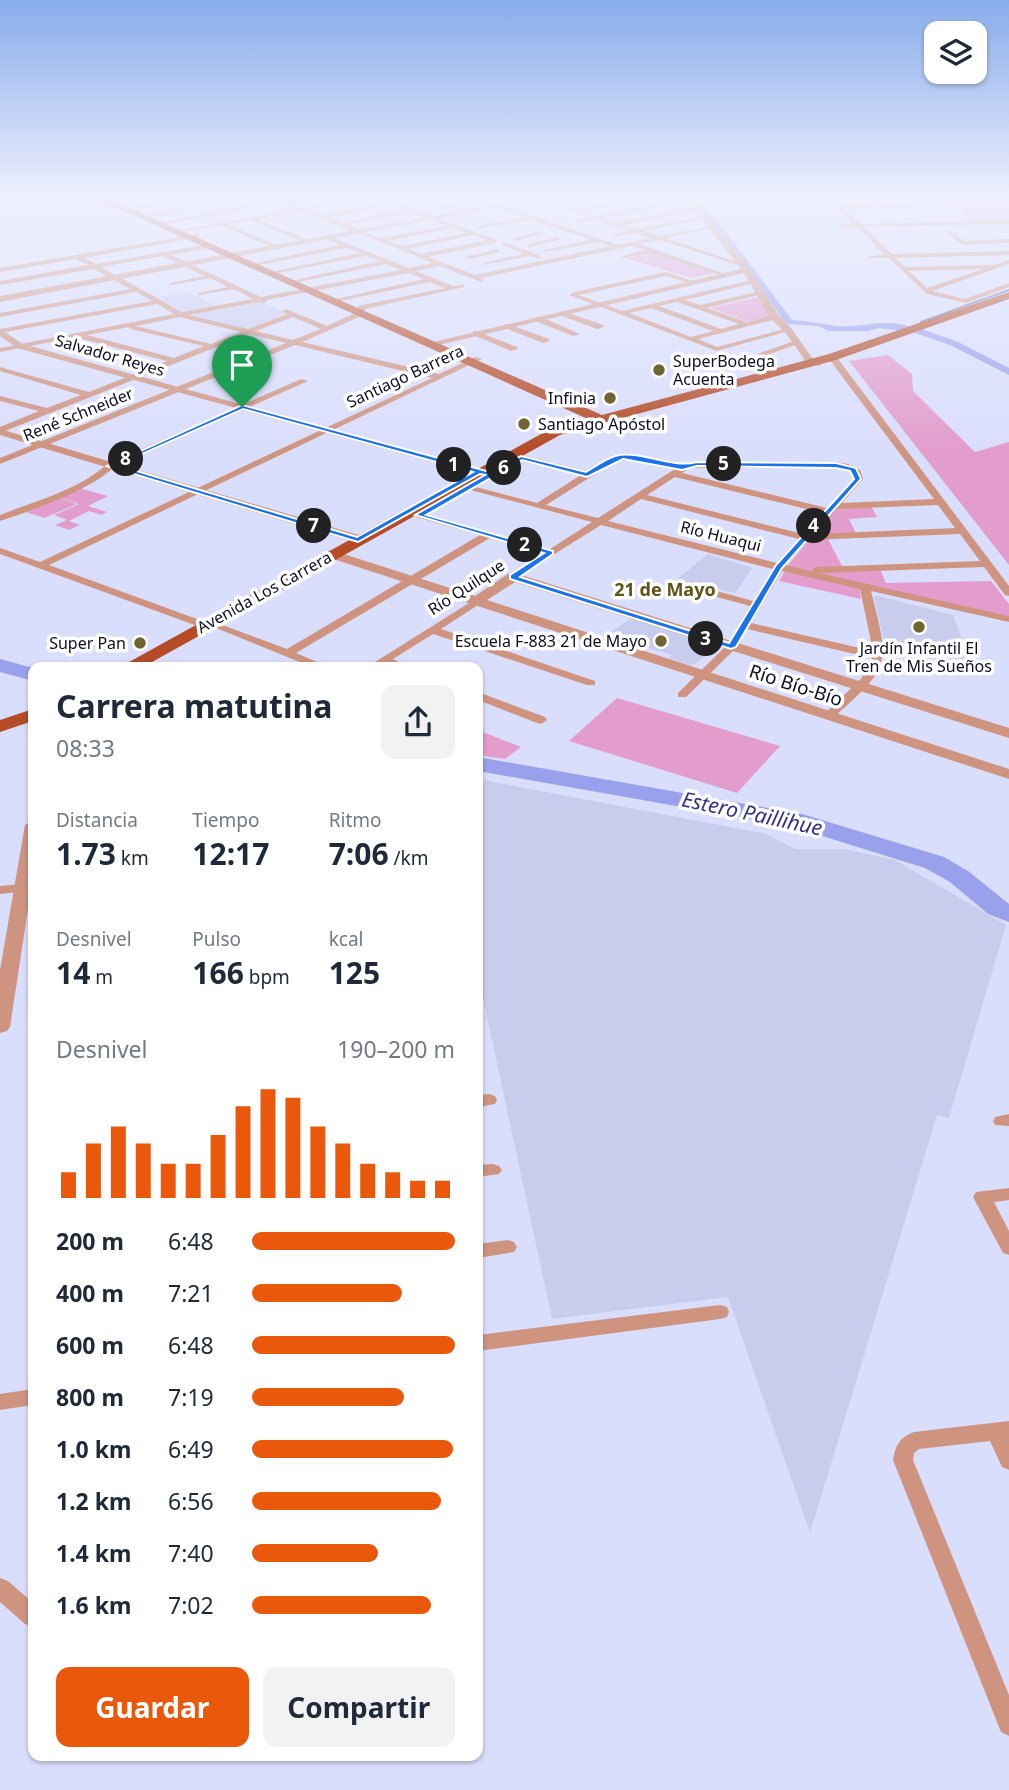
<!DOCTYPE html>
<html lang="es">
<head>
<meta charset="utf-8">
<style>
	:root { --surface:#fff; --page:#f2f2f3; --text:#1f2937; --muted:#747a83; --accent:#ea580c }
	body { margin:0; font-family:"Noto Sans",sans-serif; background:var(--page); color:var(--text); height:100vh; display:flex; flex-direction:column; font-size:26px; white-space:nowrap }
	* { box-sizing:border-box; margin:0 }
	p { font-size:23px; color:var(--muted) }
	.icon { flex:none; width:38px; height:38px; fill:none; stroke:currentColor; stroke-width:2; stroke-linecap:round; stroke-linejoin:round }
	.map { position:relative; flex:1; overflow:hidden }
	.sheet { position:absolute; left:28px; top:662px; width:455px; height:1099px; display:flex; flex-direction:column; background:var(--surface); border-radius:14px; box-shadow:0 2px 5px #0004 }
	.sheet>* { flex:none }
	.buttons { position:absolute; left:924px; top:21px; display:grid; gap:14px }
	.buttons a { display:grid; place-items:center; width:63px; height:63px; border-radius:14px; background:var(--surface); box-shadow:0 2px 5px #0004; font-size:35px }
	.pin { position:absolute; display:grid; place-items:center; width:60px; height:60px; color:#fff; margin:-72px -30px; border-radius:50% 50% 50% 0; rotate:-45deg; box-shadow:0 0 7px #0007 }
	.pin .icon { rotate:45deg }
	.km { position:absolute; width:35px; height:35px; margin:-18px; border-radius:50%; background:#222; color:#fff; font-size:19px; line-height:35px; text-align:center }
	.round { display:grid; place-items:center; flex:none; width:74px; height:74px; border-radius:14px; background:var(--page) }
	.summary { display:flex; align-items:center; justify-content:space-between; height:119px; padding:0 28px }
	h1 { font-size:32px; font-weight:700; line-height:52px }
	.metrics { display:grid; grid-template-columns:repeat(3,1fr); gap:10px; height:119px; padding:7px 28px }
	.metrics div { display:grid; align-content:center }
	.metrics b { font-size:30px; font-weight:700 }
	.metrics small { font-size:19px; font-weight:400 }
	.metrics p { font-size:19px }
	.chart { height:196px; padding:14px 28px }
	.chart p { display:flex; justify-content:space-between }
	.chart svg { width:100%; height:126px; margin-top:7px; stroke:var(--accent); stroke-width:6 }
	.action { display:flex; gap:14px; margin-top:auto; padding:14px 28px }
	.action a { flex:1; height:80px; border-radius:14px; background:var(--accent); color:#fff; font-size:28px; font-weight:700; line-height:80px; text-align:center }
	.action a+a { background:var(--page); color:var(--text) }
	ul { padding:0 28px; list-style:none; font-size:23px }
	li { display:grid; grid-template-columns:112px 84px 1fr; align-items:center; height:52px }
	li i { height:18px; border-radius:9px; background:var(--accent) }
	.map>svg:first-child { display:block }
	.built { fill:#c8cdee }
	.green { fill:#e29dcc }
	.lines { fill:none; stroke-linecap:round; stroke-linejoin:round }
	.stream { stroke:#6f75af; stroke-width:2 }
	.canal { fill:#99a1ed; fill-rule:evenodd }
	.river { fill:#99a1ed; fill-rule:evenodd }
	.minor { fill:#ce9480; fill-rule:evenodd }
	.tertiary { fill:#ce9480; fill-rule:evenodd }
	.primary { fill:#b54c27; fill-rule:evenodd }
	.route { fill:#1a73e8; stroke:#fff; stroke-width:2; fill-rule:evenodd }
	.poi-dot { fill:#6f6532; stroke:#fff; stroke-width:2.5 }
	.labels { text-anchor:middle; stroke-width:7; stroke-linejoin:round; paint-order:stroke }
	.far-street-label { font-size:16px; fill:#0d0e1f; stroke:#fff }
	.far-poi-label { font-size:16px; fill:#0d0e1f; stroke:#fff; text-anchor:end }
	.far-neighbourhood-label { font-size:18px; font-weight:bold; fill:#5f5417; stroke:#fff }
	.street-label { font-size:19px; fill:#0d0e1f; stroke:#fff }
	.water-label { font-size:21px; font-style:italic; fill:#343087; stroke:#fff }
</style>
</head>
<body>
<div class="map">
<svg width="1009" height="1790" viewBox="0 0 1009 1790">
	<rect width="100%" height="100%" fill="#dadefd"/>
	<path class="built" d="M189,292l29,15 -32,6 -29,-16z
		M261,302l26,11 -38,16 -58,-14z
		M708,554l44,14 -16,25 -60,-13z
		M878,596l75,19 17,46 -86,-22 -10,-42z
		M632,618l87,28 -24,18 -6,1 -20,-7 3,-3 -24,-7 -4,2 -41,-13z
		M478,779l289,55 28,15h49l51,11 111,65 -57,193 -12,-3 -127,418 -82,-236 -176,22 -74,-344z"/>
	<path class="green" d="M946,199h62l1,21 -36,1z
		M652,253l63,20 -24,5 -65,-20z
		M758,297l16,21 -28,3 -35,-13z
		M888,355l24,19 1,17 62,61 34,-10v123l-160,-204z
		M79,488l29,8 -20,10 19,6 -6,3 -12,-4 -20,10 11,4 -11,5 -14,-5 12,-5 -13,-5 25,-11 -19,-7z
		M59,497l18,7 -33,14 -18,-6z
		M871,506l6,11 -28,2 7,14 -30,2 18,35 36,-1 6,14 105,-2 18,23v12l-150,-32 2,15 -82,-18 9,-16 48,-56z
		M617,698l163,48 -43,47 -168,-52z
		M478,730l43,17 -16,12 -27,-4z"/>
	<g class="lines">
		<path class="stream" d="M921,322l88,-32"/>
		<path class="canal" d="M695,199h6l91,121c13,1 25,3 38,5 27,6 58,-10 83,4l-4,3 -30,-4 -11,3h-39l-11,-5 -32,-2z
			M918,328l38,13 53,27v7l-59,-30 -35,-12v-4z"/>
		<path class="river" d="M0,659l33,9v13l-33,-9z
			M478,757l324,57 142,43 24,14 41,33v18l-21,-8 -38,-32 -25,-14 -135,-42 -312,-55z"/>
		<path class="minor" d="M0,199h7l-7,2z
			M116,199h14l-12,3z
			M182,199h13l-68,12 -3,-2z
			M223,199h8l21,9 -85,16 -3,-2 78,-15z
			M292,199h13l-23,5 -3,-2z
			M351,199h11l-105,20 54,22 -2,3 -59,-24 -22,4 53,23 -2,3 -59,-25 -36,7 -3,-2z
			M434,199h13l-23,5 -3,-2z
			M479,199h11l-51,11 -3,-2z
			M535,199c15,-1 30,11 44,10 21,-2 42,-11 63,-10l-59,13 14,4 84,-16 -2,3 -75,15 13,4 82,-15 -2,3 -73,15 13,4 68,-13v2l-61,13 15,5 53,-10v2l-46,10 77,26 -5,1 -79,-25 -20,4 89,31 -5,1 -71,-23 -29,5v-2l22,-6 -13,-4 -151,32 3,2 -3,2 -41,-16 -24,5 37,15 11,-1v2l-99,22 -1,6 -62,27 137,32 36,-17 7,2 -433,206 159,58v4h-8l-200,-73v-6l40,14 392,-184 -137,-33 -295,119v-6l286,-115 -37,-9 -249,99v-6l39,-16 -39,-10v-5l47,12 34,-13 -81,-24v-4l89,25 78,-31 -85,-22v-3l-82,16v-4l174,-34 -17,-10 -157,29v-4l152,-28 -16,-9 -136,25v-4l130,-24 -36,-20 -94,16v-4l88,-16 -12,-6 -76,13v-4l198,-34 2,3 -116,21 12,6 114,-20 2,3 -41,8 90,42 140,-27 -15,-6 -88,18 -3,-2 85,-19 -14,-5 -88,17 -3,-2 85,-18 -14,-5 -87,17 -3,-2 84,-18 -14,-6 2,-3 81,32 24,-5 -76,-31 5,-1 19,7 66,-12 -36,-13 -73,13 -3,-2 69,-14 -6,-3 3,-2 96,35 -2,3 -67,14 47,18 135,-29 -12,-4 -54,10v-2l48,-10 -60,-20 -56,9 2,-3 47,-9 -29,-10 2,-3 120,41 33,-7 -15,-5 -22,3v-2l15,-4 -33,-10 -22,3v-2l15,-4zM453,228l14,5 -65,13 -14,-5zM474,235l13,5 -66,14 -13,-5zM163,256l41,20 -33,7v2l39,-7 18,9 -30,6v2l36,-6 19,10 -71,13 -81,-45zM408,273l16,6 -88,20 4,2 90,-19 15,6 -87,18 -1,6 -30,14 -41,-17 -4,2 5,3 -39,15 -59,-14 70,-13 5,1 3,-3zM180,317l3,1 58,14 -30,12 -75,-18zM293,317l28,12 -28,11 -37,-9zM129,327l1,2 74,17 -30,12 -87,-23z
			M828,199h6l8,7 108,-3 3,2 -107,5 14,14 149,-4v4l-145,3 28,27 117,-3v4l-113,3 9,9 89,-2 15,-5v4l-77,27 33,8 44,-16v4l-43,16 -39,-9 -38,-36h-19v-2l15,-1 -28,-28h-18l2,-3h12zM983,269l-56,19 -18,-17z
			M373,205l2,3 -55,11 -3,-2z
			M181,208l2,3 -32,6 -3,-2z
			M950,230l14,11 45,-2v4l-47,2 -14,-12z
			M541,231l2,3 -28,7 -3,-2z
			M558,237l2,3 -31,7 -3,-2z
			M504,242l37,14 1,1 -3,2 -9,-3 -47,9v-2l41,-9 -22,-9z
			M498,249l2,3 -31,7 -3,-2z
			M666,272l29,10 -3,2 -26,-8 -87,19 43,16 130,-31 2,3 -69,17 15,5 61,-14 2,3 -56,14 40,14 27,-7 4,2 -1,2 -79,20 19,8 71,-19 4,2 -75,21 -148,-56 5,-3zM677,302l62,22 -18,5 -62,-23zM651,308l62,23 -22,6 -62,-24z
			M563,311l40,14 1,2 -7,2 -37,-14z
			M535,317h6l39,17 -7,2 -38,-15z
			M508,324l41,15 1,2 -7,2 -38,-15v-4z
			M476,331l41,16 1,2 -7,2 -38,-16v-4z
			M794,341l7,2 -37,13 -7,-2z
			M832,355h3l174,231v10l-4,-1 -21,-28 -165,6 190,43v6l-138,-31c19,75 20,75 -38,127l-4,1 -6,-4 38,-36 11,-21 -125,-29 -12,20 -49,48h-8v-4l49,-48 23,-39 -66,-18v-4l4,-1 65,18 20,-32 -172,-44 -88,55 -4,-1v-4l35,-22 -54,-15 -194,115 33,14h-17l-96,-39 5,-3 4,1 62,23 193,-114 -64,-18v-4l134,36 42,-27 -129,-34 5,-3 69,18 44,-28 -63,-15 -1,-2 4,-3 66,16 27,-16 20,-1 48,11 6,-3h148l12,2 12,6 3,9 -21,24 92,-4 -105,-140 -1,-2zM634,460l41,9 -77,49 -52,-13 70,-44zM690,468h146l17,5v6l-26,29 -145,-35zM675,477l148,36 -20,21 -156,-39zM641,499l158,40 -22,24 -169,-42zM938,505l17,23 -141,6 23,-25zM960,534l20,27 -163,6 -4,1v4l-27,-7 23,-25zM782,571l78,18 13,62 -122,-28z
			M301,379l7,2 -195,87c-23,22 -82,43 -113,53v-6c35,-14 79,-25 107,-51z
			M477,598l4,1v4l-40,26 154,52v4h-8l-154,-51 -40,25 14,8 -22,-3 -4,3h-14z
			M478,692l67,25 2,3 -6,4 -4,-1 -59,-23z
			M23,884l7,4 -2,3 -28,3v-8z
			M489,1094l6,2 2,4 -2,4 -17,3v-12z
			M1009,1114v12l-14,-1 -2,-4 2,-4z
			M493,1164l6,2 3,4 -3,4 -21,3v-12z
			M1009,1188v12l-15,2 15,29v24l-6,-2 -30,-56 3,-5z
			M508,1240l6,2 3,5 -3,5 -36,6v-14z
			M720,1305l7,2 2,5 -2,5 -7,2 -242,32v-16z
			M33,1389v16l-33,5v-16z
			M1009,1421v49l-7,-3 -12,-26 -71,8 -5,4 -1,7 96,235v41l-8,-4 -108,-272c2,-14 7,-23 21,-28z
			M0,1578l8,3 25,22v24l-8,-3 -25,-22z"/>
		<path class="tertiary" d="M270,199h10l80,30 166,-30h14l-540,103v-6l351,-65z
			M686,199h8l55,69 29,47 13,13 22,31 7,3v4l-13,-3 -22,-31 -14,-13 -27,-46 -314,74 -5,-3 316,-75z
			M0,329l23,15 474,131 -10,2 -470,-129 -17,-12z
			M0,429l362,107 2,3 -6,4 -4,-1 -354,-107z
			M331,550l144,46 33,-22h10l491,154v10l-494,-156 -28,18 522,169v10l-682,-222v-6z
			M33,820v56l-23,151 -3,4 -7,2v-63l25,-145z"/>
		<path class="primary" d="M97,199h12l493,216 227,-61 180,-62v7l-173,61 -276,75 -417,232h-23l430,-238 38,-10z
			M33,709v12l-33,11v-12z"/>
	</g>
	<linearGradient id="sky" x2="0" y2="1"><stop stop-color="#88acea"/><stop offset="0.44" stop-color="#eef0fe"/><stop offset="1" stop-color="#eef0fe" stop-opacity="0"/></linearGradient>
	<rect width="1009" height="449" fill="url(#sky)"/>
	<path class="route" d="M242,405l248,67 31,-16 65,16c9,-5 19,-13 29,-16 25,-7 54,13 82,6l139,1 20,5 5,11 -79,89 -46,79 -5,2 -221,-70v-4l34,-22 -129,-38 70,-40 -5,-1 -122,68 -251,-76zM243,409l230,63 -116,65 -240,-72zM623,459l59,11 15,-4 139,2 14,3 4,8 -78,86 -47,78 -209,-66 33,-23v-3l-127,-36 96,-55 65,17z"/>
	<g class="poi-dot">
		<circle cx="659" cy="370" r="7"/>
		<circle cx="610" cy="398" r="7"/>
		<circle cx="524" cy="424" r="7"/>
		<circle cx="919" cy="627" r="7"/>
		<circle cx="661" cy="641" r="7"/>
		<circle cx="140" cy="643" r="7"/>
	</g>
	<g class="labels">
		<g class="far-street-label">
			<text transform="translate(110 355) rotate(16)" y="6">Salvador Reyes</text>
			<text transform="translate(405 376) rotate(-25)" y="6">Santiago Barrera</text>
			<text transform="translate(78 414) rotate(-22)" y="6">René Schneider</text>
			<text transform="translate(721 536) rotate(14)" y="6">Río Huaqui</text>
			<text transform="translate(466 587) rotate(-33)" y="6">Río Quilque</text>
			<text transform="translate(264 592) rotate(-29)" y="6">Avenida Los Carrera</text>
		</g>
		<g class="far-poi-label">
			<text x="673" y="367" text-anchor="start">SuperBodega<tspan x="673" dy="18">Acuenta</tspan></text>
			<text x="596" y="404">Infinia</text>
			<text x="538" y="430" text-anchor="start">Santiago Apóstol</text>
			<text x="647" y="647">Escuela F-883 21 de Mayo</text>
			<text x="126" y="649">Super Pan</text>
			<text x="919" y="654" text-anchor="middle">Jardín Infantil El<tspan x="919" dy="18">Tren de Mis Sueños</tspan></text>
		</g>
		<g class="far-neighbourhood-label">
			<text x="665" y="596">21 de Mayo</text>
		</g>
		<g class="street-label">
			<text transform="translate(796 685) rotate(18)" y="7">Río Bío-Bío</text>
		</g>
		<g class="water-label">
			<text transform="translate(752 814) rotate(12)" y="7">Estero Paillihue</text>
		</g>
	</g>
</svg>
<div class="buttons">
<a><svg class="icon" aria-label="layers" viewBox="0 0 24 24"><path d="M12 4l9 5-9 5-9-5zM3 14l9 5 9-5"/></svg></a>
</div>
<div class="pin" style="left:242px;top:407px;background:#1e9e55"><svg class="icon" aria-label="arrive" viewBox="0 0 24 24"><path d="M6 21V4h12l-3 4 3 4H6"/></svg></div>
<b class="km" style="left:454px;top:465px">1</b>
<b class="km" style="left:525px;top:545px">2</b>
<b class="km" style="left:706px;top:639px">3</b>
<b class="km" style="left:814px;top:526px">4</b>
<b class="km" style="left:724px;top:464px">5</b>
<b class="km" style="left:504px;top:468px">6</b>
<b class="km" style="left:314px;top:526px">7</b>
<b class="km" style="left:126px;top:459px">8</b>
<section class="sheet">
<div class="summary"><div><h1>Carrera matutina</h1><p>08:33</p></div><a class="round"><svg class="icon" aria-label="share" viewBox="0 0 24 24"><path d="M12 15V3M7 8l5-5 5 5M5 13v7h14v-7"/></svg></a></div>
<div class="metrics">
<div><p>Distancia</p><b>1.73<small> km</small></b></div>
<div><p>Tiempo</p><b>12:17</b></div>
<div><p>Ritmo</p><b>7:06<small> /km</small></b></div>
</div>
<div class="metrics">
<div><p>Desnivel</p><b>14<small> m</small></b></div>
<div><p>Pulso</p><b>166<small> bpm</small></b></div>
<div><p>kcal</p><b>125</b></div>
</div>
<div class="chart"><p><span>Desnivel</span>190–200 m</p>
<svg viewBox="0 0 160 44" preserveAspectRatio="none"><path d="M5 44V35M15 44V25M25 44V19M35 44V25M45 44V32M55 44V32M65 44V22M75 44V12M85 44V6M95 44V9M105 44V19M115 44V25M125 44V32M135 44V35M145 44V38M155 44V38"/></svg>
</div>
<ul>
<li><b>200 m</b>6:48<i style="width:100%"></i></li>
<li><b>400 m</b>7:21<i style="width:74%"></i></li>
<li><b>600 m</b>6:48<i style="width:100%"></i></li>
<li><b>800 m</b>7:19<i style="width:75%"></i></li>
<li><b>1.0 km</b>6:49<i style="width:99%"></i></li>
<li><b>1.2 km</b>6:56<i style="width:93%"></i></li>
<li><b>1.4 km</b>7:40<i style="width:62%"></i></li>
<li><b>1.6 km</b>7:02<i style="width:88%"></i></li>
</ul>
<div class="action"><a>Guardar</a><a>Compartir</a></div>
</section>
</div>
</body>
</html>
